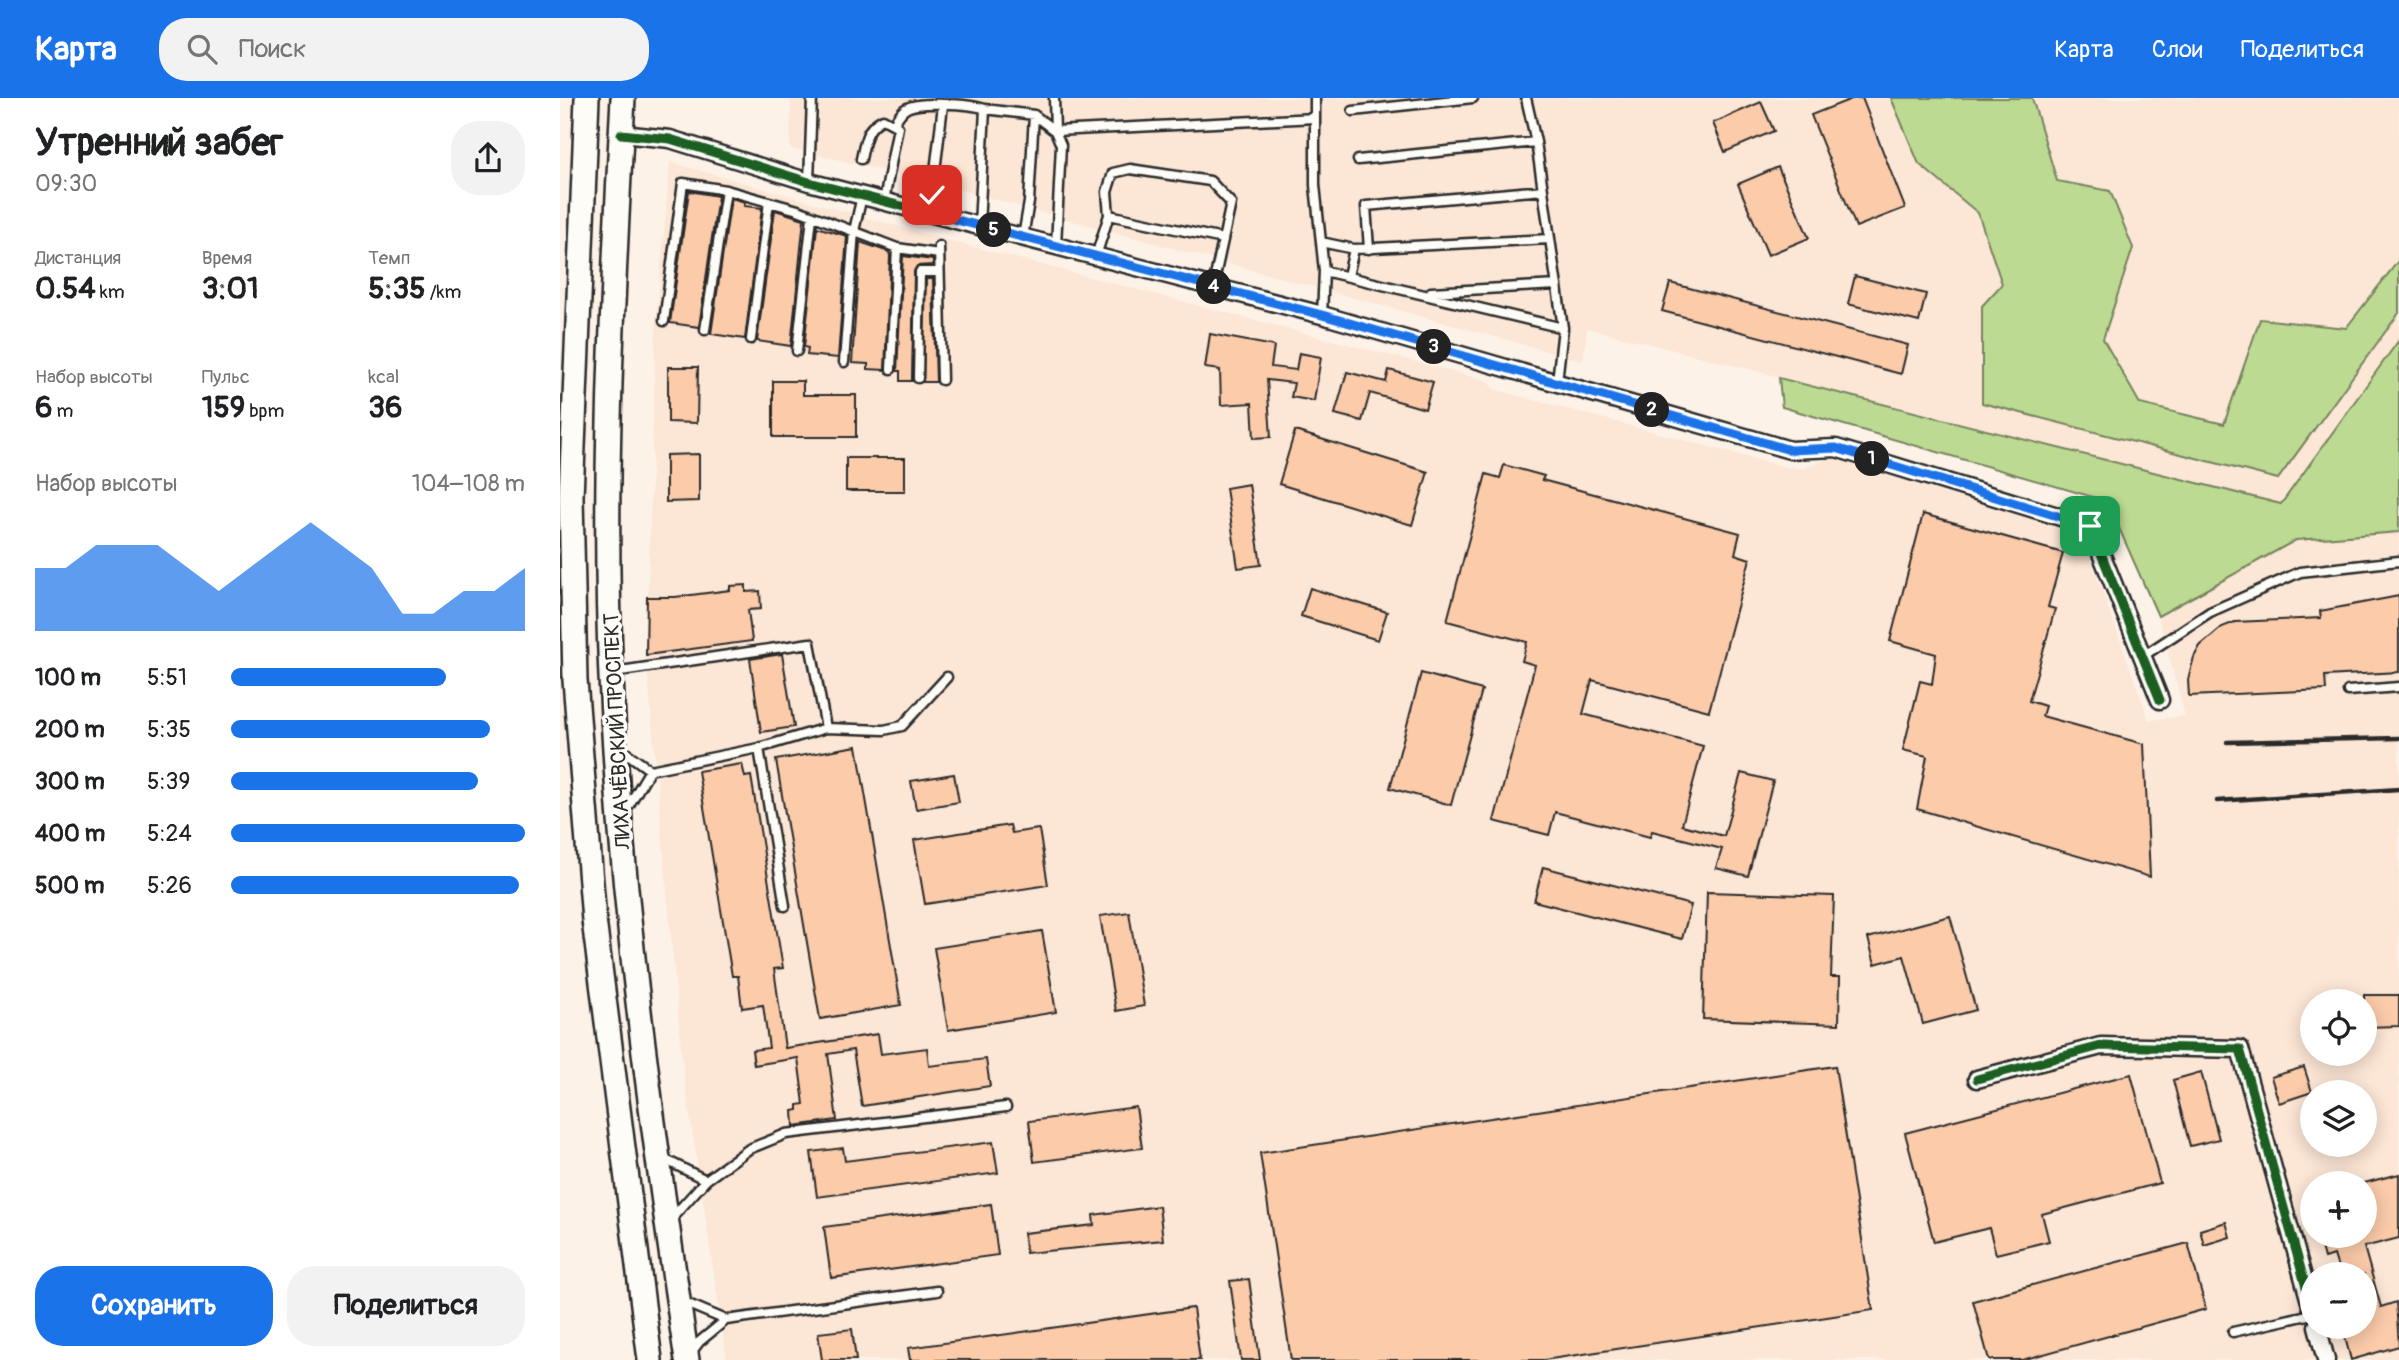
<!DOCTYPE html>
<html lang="ru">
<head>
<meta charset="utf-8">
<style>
	:root { --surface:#fff; --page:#f2f2f2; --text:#202124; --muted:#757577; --accent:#1a73e8 }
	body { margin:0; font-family:Pangolin,sans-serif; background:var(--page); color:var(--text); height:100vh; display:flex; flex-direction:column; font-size:26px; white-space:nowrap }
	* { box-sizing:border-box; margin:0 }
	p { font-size:23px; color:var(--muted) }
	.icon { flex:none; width:38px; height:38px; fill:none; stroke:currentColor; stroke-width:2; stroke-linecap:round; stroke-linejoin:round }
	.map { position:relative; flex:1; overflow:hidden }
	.details { display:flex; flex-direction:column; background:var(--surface); width:560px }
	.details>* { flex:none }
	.buttons { position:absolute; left:1740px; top:891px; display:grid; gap:14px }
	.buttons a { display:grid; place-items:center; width:77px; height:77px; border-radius:50%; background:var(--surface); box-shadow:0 4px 18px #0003; font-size:35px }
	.pin { position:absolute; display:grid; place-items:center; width:60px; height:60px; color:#fff; margin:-30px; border-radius:14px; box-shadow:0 4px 10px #0006 }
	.km { position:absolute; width:35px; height:35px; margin:-18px; border-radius:50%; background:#222; color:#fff; font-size:19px; line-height:35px; text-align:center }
	.round { display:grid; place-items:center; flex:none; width:74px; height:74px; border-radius:28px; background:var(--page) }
	.summary { display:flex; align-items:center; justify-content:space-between; height:119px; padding:0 35px }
	h1 { font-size:38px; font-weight:800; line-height:52px }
	.stats { display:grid; grid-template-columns:repeat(3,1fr); gap:10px; height:119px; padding:7px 35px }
	.stats div { display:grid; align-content:center }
	.stats b { font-size:30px; font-weight:800 }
	.stats small { font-size:19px; font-weight:400 }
	.stats p { font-size:19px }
	.chart { height:196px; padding:14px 35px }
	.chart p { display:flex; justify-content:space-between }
	.chart svg { width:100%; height:126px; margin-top:7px; fill:var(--accent); opacity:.7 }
	.primary-button { display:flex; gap:14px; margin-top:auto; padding:14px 35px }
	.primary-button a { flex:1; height:80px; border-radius:28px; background:var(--accent); color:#fff; font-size:28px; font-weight:800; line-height:80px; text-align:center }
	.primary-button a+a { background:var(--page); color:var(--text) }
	ul { padding:0 35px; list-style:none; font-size:23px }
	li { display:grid; grid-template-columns:112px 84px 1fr; align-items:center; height:52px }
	li i { height:18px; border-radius:9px; background:var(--accent) }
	header { display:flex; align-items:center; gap:42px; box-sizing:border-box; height:98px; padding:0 35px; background:var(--accent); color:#fff }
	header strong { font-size:33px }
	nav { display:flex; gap:38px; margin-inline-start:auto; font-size:24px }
	.search { width:490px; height:63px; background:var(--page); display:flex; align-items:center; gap:18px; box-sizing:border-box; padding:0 24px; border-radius:28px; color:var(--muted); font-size:26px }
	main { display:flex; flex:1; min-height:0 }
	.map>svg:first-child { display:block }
	.built { fill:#fce6d5; fill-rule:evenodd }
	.green { fill:#bdda92; stroke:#74825e; stroke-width:2 }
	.building { fill:#fbcbaa; stroke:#2b2b2b; stroke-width:2 }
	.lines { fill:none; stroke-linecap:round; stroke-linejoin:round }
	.lane-casing { stroke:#2b2b2b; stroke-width:13 }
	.street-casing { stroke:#2b2b2b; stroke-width:21 }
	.secondary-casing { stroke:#2b2b2b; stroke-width:28 }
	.lane { stroke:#fdfcf7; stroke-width:8 }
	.street { stroke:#fdfcf7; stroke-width:16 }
	.secondary { stroke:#fdfcf7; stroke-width:23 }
	.rail { stroke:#2b2b2b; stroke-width:4.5 }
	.cycleway-casing { stroke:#fdfcf7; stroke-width:13 }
	.cycleway { stroke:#1b5e20; stroke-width:9 }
	.route-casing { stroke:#fff; stroke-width:14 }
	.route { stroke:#1a73e8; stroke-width:9 }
	.labels { text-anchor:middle; stroke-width:7; stroke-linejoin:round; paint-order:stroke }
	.street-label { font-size:21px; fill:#2b2b2b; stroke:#fdfcf7 }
</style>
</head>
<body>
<header>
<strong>Карта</strong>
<div class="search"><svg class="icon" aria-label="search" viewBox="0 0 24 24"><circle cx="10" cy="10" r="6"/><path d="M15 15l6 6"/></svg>Поиск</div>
<nav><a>Карта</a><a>Слои</a><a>Поделиться</a></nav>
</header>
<main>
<section class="details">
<div class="summary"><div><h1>Утренний забег</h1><p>09:30</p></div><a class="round"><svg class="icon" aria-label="share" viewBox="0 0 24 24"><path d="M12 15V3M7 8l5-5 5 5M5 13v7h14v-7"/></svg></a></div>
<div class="stats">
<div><p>Дистанция</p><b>0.54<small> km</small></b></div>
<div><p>Время</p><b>3:01</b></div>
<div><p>Темп</p><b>5:35<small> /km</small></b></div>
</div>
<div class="stats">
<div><p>Набор высоты</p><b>6<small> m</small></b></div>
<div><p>Пульс</p><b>159<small> bpm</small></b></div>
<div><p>kcal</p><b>36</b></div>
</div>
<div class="chart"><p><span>Набор высоты</span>104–108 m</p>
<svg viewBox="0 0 160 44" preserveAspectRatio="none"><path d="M0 44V22L10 22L20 14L30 14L40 14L50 22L60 30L70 22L80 14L90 6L100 14L110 22L120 38L130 38L140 30L150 30L160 22V44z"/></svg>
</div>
<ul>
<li><b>100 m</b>5:51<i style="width:73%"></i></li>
<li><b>200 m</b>5:35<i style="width:88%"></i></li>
<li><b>300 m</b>5:39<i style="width:84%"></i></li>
<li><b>400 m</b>5:24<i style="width:100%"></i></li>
<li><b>500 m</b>5:26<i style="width:98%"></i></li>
</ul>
<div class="primary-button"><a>Сохранить</a><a>Поделиться</a></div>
</section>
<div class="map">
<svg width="1839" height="1262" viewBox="0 0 1839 1262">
	<rect width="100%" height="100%" fill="#fdf2e8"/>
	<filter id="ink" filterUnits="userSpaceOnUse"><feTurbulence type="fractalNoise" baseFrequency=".0143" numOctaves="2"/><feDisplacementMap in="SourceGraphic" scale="14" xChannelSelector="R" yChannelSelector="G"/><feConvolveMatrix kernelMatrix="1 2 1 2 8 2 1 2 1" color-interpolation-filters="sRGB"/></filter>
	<g filter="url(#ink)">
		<path class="built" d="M231,0h1608v242l-118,164 -694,-176 -4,33 -644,-177 -149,-36z
			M110,64l276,78 543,141 4,8 288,77 21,3 28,-11 252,77 67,185 36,-4 -27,-100 138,-76 103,-8v828h-1672l-44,-291 -37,-414 10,-330zM1752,903h52v53h-52zM1752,994h52v52h-52zM1752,1085h52v53h-52zM1752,1176h52v52h-52z"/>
		<path class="green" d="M1331,0h141l25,83 53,10 23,57 -30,91 37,65 84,20 36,-105 86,9 53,-68v53l-121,166 -296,-76v-97l20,-22 -24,-71 -59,-49z
			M1839,242v192l-103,8 -138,76 -51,-115 -325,-94 -3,-29 502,126z"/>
		<path class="building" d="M1294,0h8l43,110 -49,19 -45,-112z
			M1201,4l13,29 -49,21 -12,-29z
			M1218,69l31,71 -41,17 -30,-71z
			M129,93l29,5 -19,131 -29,-4z
			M171,100l14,4 -1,4 18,2 -17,131 -34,-5z
			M215,112l29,9 -13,127 -34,-5z
			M257,129l30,9 -9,122 -31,-3 1,-7 -4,-1z
			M300,144l29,10 1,4 -5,114 -17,-1v-5l-16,-1z
			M343,158l30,4v5l-16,1 -3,5 -2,110h-12v-10h-3z
			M1295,178l71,18 -7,28 -71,-18z
			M366,181h7l3,103h-13z
			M1110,185l238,62 -7,29 -239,-63z
			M650,236l64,12 -3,21 25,3 3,-17 22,4 -7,44 -23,-4 3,-14 -27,-3 4,57 -17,1 -2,-35 -31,2 -1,-35 -15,-2z
			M108,269h30l-1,56 -29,-1z
			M829,272l44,12 -8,27 -55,-16 -8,28 -27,-7 12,-42 39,10z
			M213,283h30v14h53v42h-83z
			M735,333l133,41 -16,53 -133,-41z
			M139,356v47l-33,1v-47z
			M286,360h59v33h-59z
			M944,367l40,11 -2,4 198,53 -5,21 15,5 -41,152 -117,-31 -9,34 120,32 -21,79 42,11 17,-63 32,8 -25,95 -32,-8 6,-19 -70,-18 -2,6 -95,-25 -6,23 -55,-14 41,-156 -13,-4 5,-19 -80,-21 39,-147 14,4z
			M689,386l12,81 -23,3 -12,-80z
			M1363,416l140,39 -15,54 7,2 -26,92 16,5 -3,10 102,28 6,133 -233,-68 10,-53 -24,-6 17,-69 12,3 4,-30 -46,-13z
			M186,487v7l14,-1 1,18 -13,1 4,31 -106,14 1,-58h28l55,-7v-4z
			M750,490l77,24 -9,28 -77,-24z
			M1839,498v76l-74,4 1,14 -137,6 -1,-16 6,-23 6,-11 22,-19 13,-5 86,-4 -1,-7z
			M222,556l12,73 -33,5 -11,-73z
			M861,575l61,17 -31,115 -61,-17z
			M297,648l44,259 -81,14 -44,-259z
			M182,666l3,13 6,-1 32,192 -9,1 11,79 93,-14 3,20 46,-6 2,18 57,-7 4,27 -128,20 -9,-56 -25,4 9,66 -43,6 -1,-15 5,-1v-5l6,-1 -6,-46 -44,7 -2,-15 17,-2 -6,-43 -21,3 -4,-32h-6l-34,-205z
			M394,676l5,28 -43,7 -5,-28z
			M450,727l2,8 27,-4 9,56 -123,19 -11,-64z
			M983,769l148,38 -9,34 -148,-38z
			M1147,794l127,4 -3,81h9l-1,47 -136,-5z
			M569,814l15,94 -28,5 -16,-95z
			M1390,818l26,94 -53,14 -19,-68 -29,8 -7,-26z
			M482,833l14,81 -108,18 -14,-82z
			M1804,897h35v31l-35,1z
			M1275,968l38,244 -329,50h-253l-31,-207z
			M1744,969l8,25 -33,11 -8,-26z
			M1641,974l18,67 -29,7 -17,-66z
			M1571,976l29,109 -118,31 7,27 -53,13 -7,-26 -55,14 -29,-109z
			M576,1009l6,41 -108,14 -5,-41z
			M433,1044l5,31 -181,24 -6,-45 32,-4 2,13z
			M1839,1076v64l-35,9 17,60 15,-5 3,44 -48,14 -9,-34h22v-52h-24l-6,-19 -10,3 -6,-22h46v-53z
			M431,1106l7,51 -167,23 -7,-51z
			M599,1108l4,34 -137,13 -2,-20 70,-8 -1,-10z
			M1666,1124l4,15 -26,8 -4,-15z
			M1628,1145l18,66 -184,51h-33l-16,-59z
			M689,1181l11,81h-19l-11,-79z
			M633,1210l7,52h-290l-2,-12z
			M292,1231l4,31h-34l-4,-27z"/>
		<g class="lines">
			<defs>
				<path id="lane" d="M494,0l1,33 6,14 -5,101
					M755,0v87l9,86 -2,44
					M966,0l10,44 27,186 -6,54
					M793,13l120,-13
					M334,25c3,-4 6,-10 10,-13 11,-10 68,-6 81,-1
					M301,61c4,-18 5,-32 22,-40l15,8 -14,74
					M798,62l178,-18
					M249,84l3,-84
					M370,115l13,-108
					M549,117l114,24
					M419,128l6,-117 49,6 21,16 260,-13
					M463,139l6,-35 5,-87
					M761,144l33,7 196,-10
					M379,148l3,134
					M809,151l-3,-43 177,-16
					M536,158l13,-41 -2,-23 6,-19 17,-4 80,12 21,22 -18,83
					M764,173l239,57
					M788,178l6,-27
					M871,194l126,-7
					M104,223l19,-138 43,7 72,20 99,38 42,6
					M145,232l21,-140
					M191,241l18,-137
					M237,253l15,-134
					M284,264l10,-131 8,-35
					M331,271l6,-121
					M358,280l2,-106h19
					M1583,558l67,-44 90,-40 99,-11
					M54,574l196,-29 16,85 58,2 18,-4 45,-49
					M1788,593l51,-4
					M199,650l67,-20
					M61,651l29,21
					M66,712l24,-40 109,-22 26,158
					M102,1060l44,22 -35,39
					M146,1082l43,-31 37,-15 220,-27
					M121,1203l45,19 -27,22 -9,12
					M166,1222l211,-29
					M1673,1234l79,-18"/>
				<path id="street" d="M61,36l49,5 139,43 513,133 468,135 46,-2 254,78 70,174
					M1417,981l124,-33 139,3 72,260
					M1757,1228l9,34"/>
				<path id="secondary" d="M27,0l-16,399 4,183 19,240 56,440
					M63,0c-10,193 -21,386 -12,579 10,228 42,457 76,683"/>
			</defs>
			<use href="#lane" class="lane-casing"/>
			<use href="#street" class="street-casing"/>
			<use href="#secondary" class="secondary-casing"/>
			<use href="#lane" class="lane"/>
			<use href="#street" class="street"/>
			<use href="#secondary" class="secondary"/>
			<path class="rail" d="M1667,644l172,-4
				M1657,703l182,-12"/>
			<defs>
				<path id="cycleway" d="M61,36l49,5 139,43 513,133 468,135 46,-2 254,78 70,174
					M1417,981l124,-33 139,3 72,260"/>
			</defs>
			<use href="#cycleway" class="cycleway-casing"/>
			<use href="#cycleway" class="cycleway"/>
		</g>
	</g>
	<g class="lines" filter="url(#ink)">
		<defs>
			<path id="route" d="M372,97l-2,18 392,102 468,135 46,-2 254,78"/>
		</defs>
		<use href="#route" class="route-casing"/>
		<use href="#route" class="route"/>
	</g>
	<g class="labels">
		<g class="street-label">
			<text transform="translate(57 633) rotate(-93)" y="7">ЛИХАЧЁВСКИЙ ПРОСПЕКТ</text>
		</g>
	</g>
</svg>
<div class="buttons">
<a><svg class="icon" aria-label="locate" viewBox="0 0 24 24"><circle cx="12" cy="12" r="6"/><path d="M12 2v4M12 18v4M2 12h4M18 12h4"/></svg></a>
<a><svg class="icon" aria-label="layers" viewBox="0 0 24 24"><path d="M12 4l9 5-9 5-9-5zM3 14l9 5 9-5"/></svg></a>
<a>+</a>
<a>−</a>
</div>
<div class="pin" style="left:1530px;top:428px;background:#1e9e55"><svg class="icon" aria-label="arrive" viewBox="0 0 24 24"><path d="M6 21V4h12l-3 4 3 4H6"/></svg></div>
<div class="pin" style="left:372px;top:97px;background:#d93025"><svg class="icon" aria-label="check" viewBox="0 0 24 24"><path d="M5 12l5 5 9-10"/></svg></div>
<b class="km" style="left:1312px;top:361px">1</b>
<b class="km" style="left:1092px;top:312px">2</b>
<b class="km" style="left:874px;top:249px">3</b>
<b class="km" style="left:654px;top:189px">4</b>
<b class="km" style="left:434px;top:132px">5</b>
</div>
</main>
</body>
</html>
